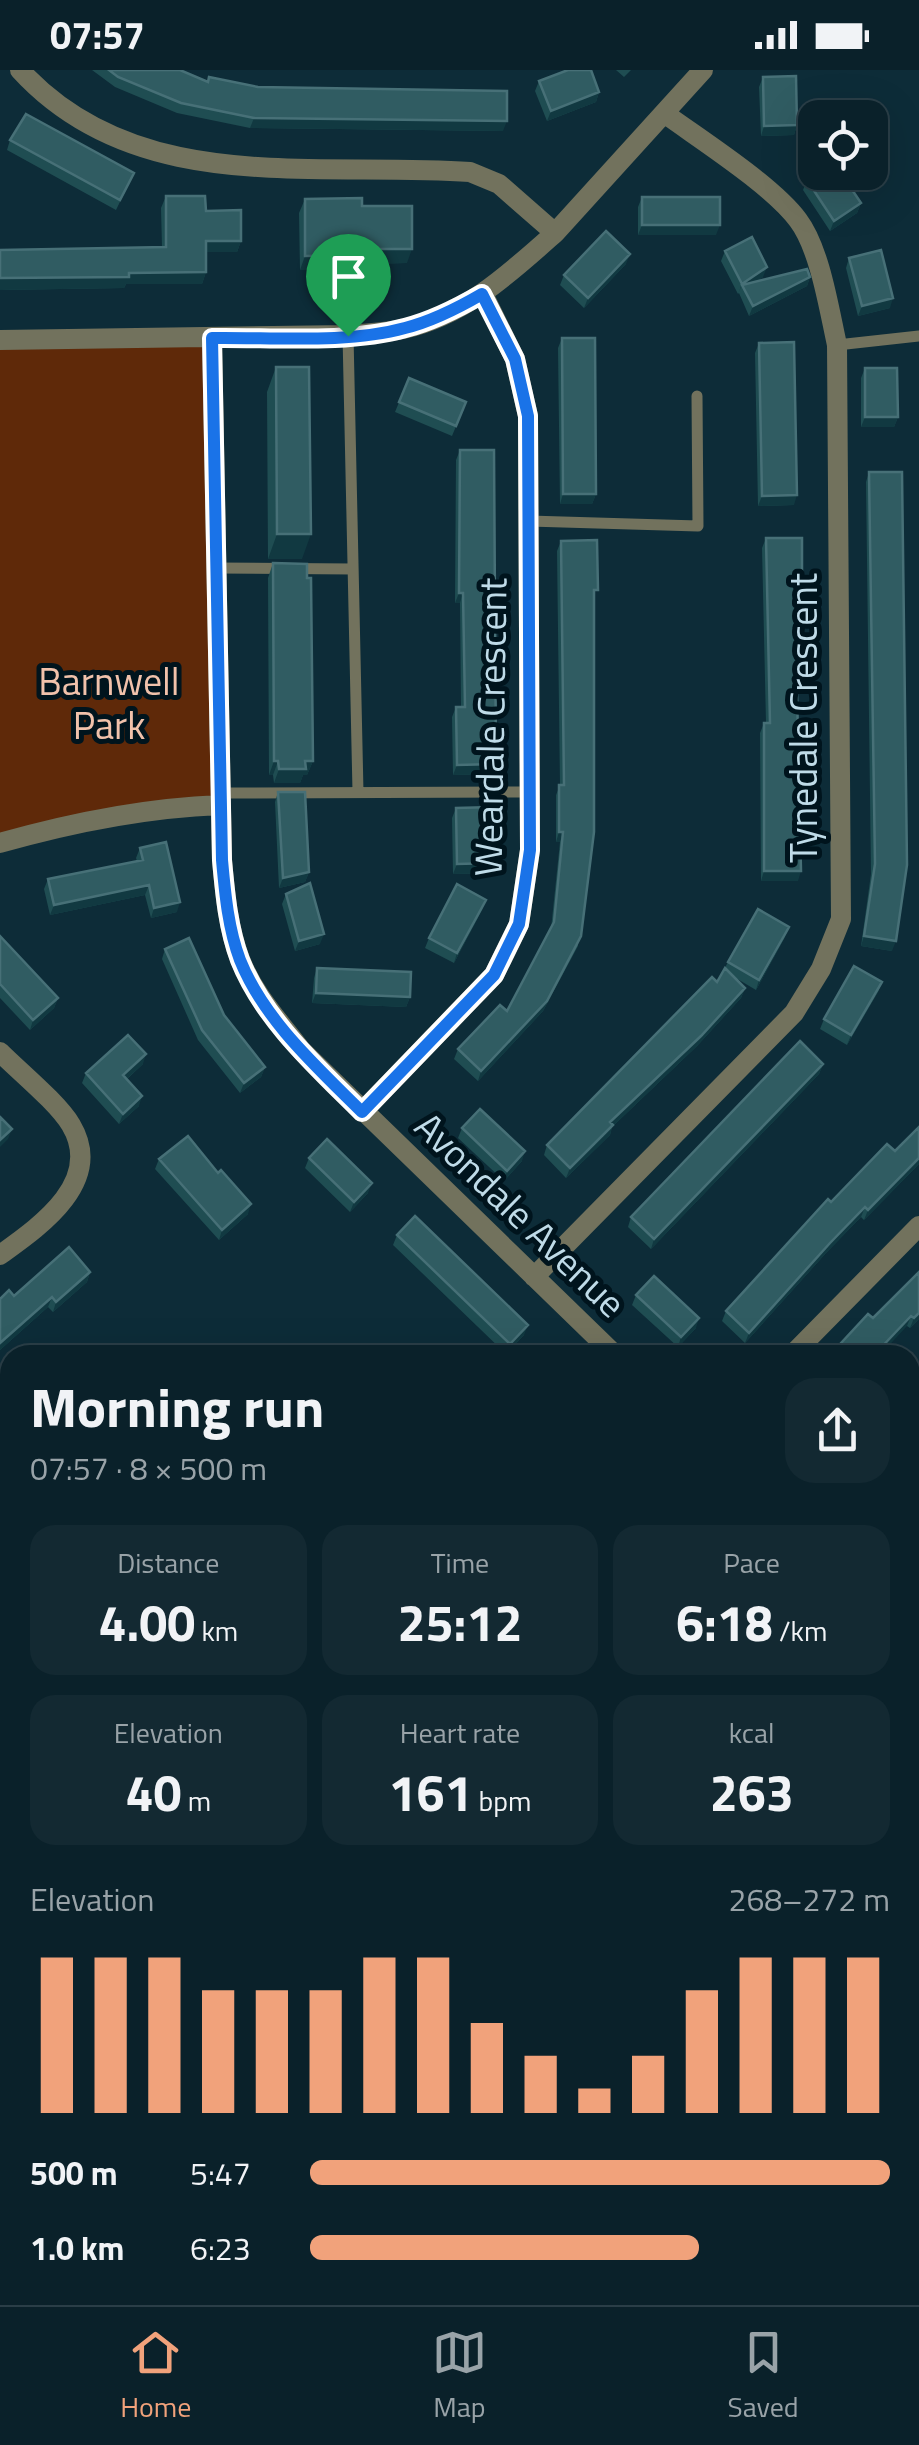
<!DOCTYPE html>
<html lang="en">
<head>
<meta charset="utf-8">
<style>
	:root { --surface:#0a212a; --page:#132932; --text:#f1f3f6; --muted:#99a3a8; --line:#2a3e47; --accent:#f1a27b }
	body { margin:0; font-family:"Titillium Web",sans-serif; background:var(--page); color:var(--text); height:100vh; display:flex; flex-direction:column; font-size:38px; white-space:nowrap }
	* { box-sizing:border-box; margin:0 }
	p { font-size:32px; color:var(--muted) }
	.icon { flex:none; width:55px; height:55px; fill:none; stroke:currentColor; stroke-width:2; stroke-linecap:round; stroke-linejoin:round }
	.map { position:relative; flex:1; overflow:hidden }
	.drawer { position:absolute; left:0px; top:1275px; width:920px; height:960px; display:flex; flex-direction:column; background:var(--surface); border-radius:30px 30px 0 0; box-shadow:0 10px 40px #0002,0 0 0 2px var(--line) }
	.drawer>* { flex:none }
	.controls { position:absolute; left:798px; top:30px; display:grid; gap:20px }
	.controls a { display:grid; place-items:center; width:90px; height:90px; border-radius:20px; background:var(--surface); box-shadow:0 10px 40px #0002,0 0 0 2px var(--line); font-size:50px }
	.pin { position:absolute; display:grid; place-items:center; width:85px; height:85px; color:#fff; margin:-102px -42px; border-radius:50% 50% 50% 0; rotate:-45deg; box-shadow:0 0 10px #0007 }
	.pin .icon { rotate:45deg }
	.round { display:grid; place-items:center; flex:none; width:105px; height:105px; border-radius:30px; background:var(--page) }
	.summary { display:flex; align-items:center; justify-content:space-between; height:170px; padding:0 30px }
	h1 { font-size:55px; font-weight:700; line-height:75px }
	.metrics { display:grid; grid-template-columns:repeat(3,1fr); gap:15px; height:170px; padding:10px 30px }
	.metrics div { display:grid; align-content:center; border-radius:25px; background:var(--page); text-align:center }
	.metrics b { font-size:50px; font-weight:700 }
	.metrics small { font-size:28px; font-weight:400 }
	.metrics p { font-size:28px }
	.chart { height:280px; padding:20px 30px }
	.chart p { display:flex; justify-content:space-between }
	.chart svg { width:100%; height:180px; margin-top:10px; stroke:var(--accent); stroke-width:6 }
	ul { padding:0 30px; list-style:none; font-size:32px }
	li { display:grid; grid-template-columns:160px 120px 1fr; align-items:center; height:75px }
	li i { height:25px; border-radius:12px; background:var(--accent) }
	.status { display:flex; justify-content:space-between; align-items:center; height:70px; padding:0 50px; background:var(--surface); direction:ltr }
	.status svg { height:28px; fill:currentColor }
	.menu { display:flex; justify-content:space-around; align-items:center; height:140px; border-top:2px solid var(--line); background:var(--surface); font-size:28px; color:var(--muted) }
	.menu a { display:grid; justify-items:center; gap:5px }
	.menu .selected { color:var(--accent) }
	.map>svg:first-child { display:block }
	.green { fill:#5f2909 }
	.lines { fill:none; stroke-linecap:round; stroke-linejoin:round }
	.service { stroke:#72725d; stroke-width:11 }
	.minor { stroke:#72725d; stroke-width:20 }
	.wall { fill:#1f4d52 }
	.shaded-wall { fill:#113941 }
	.building { fill:#305c62; stroke:#477077; stroke-width:2.5 }
	.route-casing { stroke:#fff; stroke-width:20 }
	.route { stroke:#1a73e8; stroke-width:12 }
	.labels { text-anchor:middle; stroke-width:10; stroke-linejoin:round; paint-order:stroke }
	.park-label { font-size:38px; fill:#f1c2ab; stroke:#00141d }
	.street-label { font-size:38px; fill:#bfdbe8; stroke:#00141d }
</style>
</head>
<body>
<div class="status"><b>07:57</b><svg viewBox="0 0 49 12"><path d="M0 12V9h3v3zM5 12V6h3v6zM10 12V3h3v9zM15 12V0h3v12zM26 1h20v11H26zM47 4h2v5h-2z"/></svg></div>
<div class="map">
<svg width="919" height="2235" viewBox="0 0 919 2235">
	<rect width="100%" height="100%" fill="#0d2c38"/>
	<path class="green" d="M212,269l8,466 -220,38v-502z
		M10,2103l2,122 -12,10v-126z"/>
	<g class="lines">
		<path class="service" d="M348,265l10,457
			M837,275l82,-9
			M529,451l169,5 -1,-130
			M216,498l137,1
			M220,723l309,-1"/>
		<path class="minor" d="M20,0c117,128 296,91 450,102l29,12 56,49 148,-163
			M212,269l10,521c3,33 6,68 18,99 13,34 39,62 61,91l314,305
			M0,270l348,-5c18,-2 38,-2 55,-6 62,-14 106,-55 152,-96
			M0,773c74,-21 144,-35 220,-38
			M0,982c20,20 58,51 71,73 34,57 -32,102 -71,130
			M362,1042l132,-137 25,-51 11,-74 -2,-434 -13,-57 -32,-65
			M534,1207l260,-264 27,-44 20,-50 -4,-574c-8,-36 -17,-96 -39,-125 -26,-35 -97,-80 -134,-107
			M792,1285l127,-129
			M910,1569l9,9
			M910,1794l9,4
			M910,1897l9,-15
			M0,2109l10,-6
			M116,2225l12,10
			M431,2225l4,10
			M535,2225l12,10
			M831,2225l2,4"/>
	</g>
	<path class="wall" d="M92,0h88l27,11 51,6 245,44 -253,-3 -73,-15 -62,-26z
		M616,0h15l-7,7z
		M763,7l34,48 -3,10 -33,1 -2,-49z
		M539,11l60,11 -3,10 -49,19 -12,-30z
		M10,70l124,33 -18,37 -109,-60z
		M807,110l54,23 -4,10 -27,18 -27,-41z
		M166,126l40,15 35,30 -4,11h-31v20l-4,12h-76l-2,4 -124,2 162,-43 -1,-39z
		M642,127l74,38h-78v-28z
		M305,129l57,7 45,57 -48,1 -2,6h-57l-1,-57z
		M725,181l38,26 -6,4 53,-4 -3,9 -58,30 -10,-23 -1,1 -17,-33z
		M849,188l41,50 -32,8 -12,-48z
		M626,194l-42,44 -24,-23 4,-10z
		M562,268l34,156 -4,10h-32l-2,-156z
		M759,273l35,162 -36,1 -3,-153z
		M276,297l26,192h-34l-1,-167z
		M865,298l33,49 -4,10h-33v-49z
		M409,308l57,24 -14,34 -57,-24z
		M460,380l32,324 -39,1 -1,-58 4,-10h5l-1,-104h-5l1,-143z
		M869,402l23,479 -31,-5 10,-72 -5,-392z
		M766,468l33,73h-4l3,270h-37l-1,-148 4,-10h2l-4,-175z
		M561,471l33,59 -16,346 -35,65 -65,70 -24,-22 4,-10 49,-38 44,-82 9,-87h-4v-47l4,-10 -3,-234z
		M273,493l40,198 -6,14h-4l-3,8h-26l-1,-8h-4l-1,-197z
		M278,722l31,80 -4,10 -26,6 -4,-86z
		M456,738l35,65 -38,1 -1,-56z
		M140,778l37,64 -26,6 -6,-23 -95,20 -6,-26 4,-10 89,-18 -1,-3z
		M286,824l34,50 -25,7 -13,-47z
		M486,830l-4,10 -28,53 -29,-15 4,-10z
		M0,866l58,62 -4,10 -24,22 -30,-32z
		M785,867l-29,53 -22,-13 11,11 -4,10 -44,48 -85,81 -2,8 -44,43 -22,-23 3,-10 170,-163 11,-20z
		M165,879l59,66 41,52 -4,10 -21,16 -42,-53 -36,-81z
		M317,898l93,29 -4,10 -94,-4 2,-25z
		M882,912l-4,10 -31,53 -27,-16 4,-10z
		M143,994l-16,15 12,27 -20,18 -37,-41 4,-10z
		M823,994l-4,10 -168,175 -23,-22 3,-10z
		M919,1057v37l-55,56 -3,-3 -35,36 -81,90 -23,-22 4,-10 105,-109 64,-51z
		M462,1058l60,33 -18,20 -46,-43z
		M309,1088l59,35 -18,19 -45,-44z
		M159,1089l89,55 -29,26 -64,-71z
		M397,1165l127,100 -18,19 -113,-109z
		M90,1202l-3,10 -34,30 -5,-5 -48,43v-51l14,-3z
		M919,1202v47l-9,9 -3,-2 -34,-8z
		M636,1225l60,33 -18,19 -46,-42z
		M910,1674l9,11v49l-5,-6 -4,4z
		M184,2225h204l2,10h-188z
		M599,2225h64l9,10h-56l-2,-2 -4,2z
		M750,2225h44l3,10h-43z"/>
	<path class="shaded-wall" d="M599,22l-3,10 -49,19 4,-10z
		M254,48l253,3 -4,10 -253,-3z
		M797,55l-3,10 -33,1 3,-10z
		M861,133l-4,10 -27,18 4,-10z
		M642,155h78l-4,10h-78z
		M206,171h35l-4,11h-35z
		M363,179h49l-5,14 -48,1 -2,6h-57l5,-14z
		M630,184l-4,10 -42,44 4,-10z
		M767,197l-4,10 -18,13 -3,-5 -4,9 4,-10z
		M206,202l-4,12h-76l-2,4 -124,2v-12l129,-5z
		M810,207l-3,9 -58,30 4,-10z
		M893,228l-3,10 -32,8 4,-10z
		M865,347h33l-4,10h-33z
		M563,424h33l-4,10h-32z
		M797,425l-3,10 -36,1 4,-10z
		M277,464h34l-9,25h-34z
		M459,523h4l-3,10h-5z
		M795,531h7l-3,10h-7z
		M274,691h4l-5,14h-4z
		M305,691h8l-6,14h-4l-3,8h-26l5,-14z
		M496,694l-4,10 -39,1 4,-10z
		M559,762h4l-3,10h-4z
		M495,793l-4,10 -38,1 4,-10z
		M764,801h37l-3,10h-37z
		M309,802l-4,10 -26,6 4,-10z
		M149,815l-4,10 -95,20 4,-10z
		M486,830l-4,10 -28,53 3,-10z
		M180,832l-3,10 -26,6 3,-10z
		M789,857l-4,10 -29,53 3,-10z
		M324,864l-4,10 -25,7 4,-10z
		M581,866l-38,75 -65,70 3,-10z
		M864,866l32,5 -4,10 -31,-5z
		M882,912l-4,10 -31,53 4,-10z
		M745,918l-4,10 -44,48 -85,81 -2,8 -44,43 4,-10 40,-46z
		M316,923l94,4 -4,10 -94,-4z
		M58,928l-4,10 -24,22 3,-10z
		M146,984l-3,10 -23,21 3,-10z
		M823,994l-4,10 -168,175 3,-10z
		M265,997l-4,10 -21,16 4,-10z
		M142,1026l-3,10 -20,18 4,-10z
		M12,1059l-4,10 -8,8v-7z
		M525,1081l-3,10 -18,20 3,-10z
		M919,1088v6l-55,56 4,-10z
		M372,1113l-4,10 -18,19 4,-10z
		M251,1134l-3,10 -29,26 3,-10z
		M865,1137l-4,10 -35,36 -81,90 4,-10 81,-90z
		M90,1202l-3,10 -34,30 3,-10z
		M52,1227l-4,10 -48,43v-7z
		M919,1243v6l-9,9 4,-10z
		M911,1246l-4,10 -27,29h-6z
		M699,1248l-3,10 -18,19 3,-10z
		M528,1255l-4,10 -18,19 4,-10z
		M910,1475h9v10h-9z
		M918,1718l-4,10 -4,4v-8z
		M10,1884v7l-10,9v-6z
		M919,2007v6l-9,10v-6z
		M10,2034v7l-10,9v-7z
		M919,2175v9l-9,2v-9z"/>
	<path class="building" d="M109,0h71l28,12 1,-5 49,10 249,4v30l-253,-3 -73,-15 -63,-26z
		M568,0h23l8,22 -48,19 -12,-30z
		M796,6l1,49 -33,1 -1,-49z
		M26,44l108,59 -14,27 -110,-60z
		M819,102h21l21,31 -27,18 -27,-41z
		M166,126h39l1,15 35,-1v31h-35v31l-77,1v4l-129,1v-28l166,-3z
		M642,127h78v28h-78z
		M362,128v8h50v43h-49v6l-58,1v-57z
		M606,161l24,23 -42,44 -24,-23z
		M752,167l15,30 -25,17 -17,-33z
		M881,180l12,48 -31,8 -13,-48z
		M807,199l3,8 -57,29 -11,-21z
		M562,268h33l1,156h-33z
		M794,272l3,153 -35,1 -3,-153z
		M276,297h33l2,167h-34z
		M865,298h32l1,49h-33z
		M409,308l57,24 -10,24 -57,-24z
		M460,380h34l2,314 -39,1 -1,-58h9l-2,-114h-4z
		M869,402h33l5,393 -11,76 -32,-5 11,-72z
		M766,468h36v63h-7l6,270h-37v-148h6z
		M597,470l1,50h-4v242l-13,104 -34,65 -66,70 -23,-22 42,-44 7,6 47,-89 9,-90h-4v-47h5l-3,-244z
		M273,493l34,1v14h4l2,183h-8l1,8h-27l-1,-8h-4z
		M278,722h27l4,80 -26,6z
		M494,737l1,56 -38,1 -1,-56z
		M166,772l14,60 -26,6 -5,-23 -95,20 -6,-26 95,-19 -3,-12z
		M310,813l14,51 -25,7 -13,-47z
		M457,814l29,16 -29,53 -28,-15z
		M758,839l31,18 -30,53 -31,-18z
		M0,866l58,62 -25,22 -33,-36z
		M189,868l35,77 41,52 -21,16 -42,-53 -37,-81z
		M854,896l28,16 -31,53 -27,-16z
		M317,898l94,4 -1,25 -94,-4z
		M725,898l20,20 -44,48 -91,86 3,3 -43,43 -23,-23 165,-168 5,5z
		M128,965l18,19 -23,21 19,21 -19,18 -37,-41z
		M800,971l23,23 -169,175 -23,-22z
		M480,1039l45,42 -18,20 -45,-43z
		M0,1047l12,12 -12,11z
		M919,1057v31l-51,52 -3,-3 -35,36 -81,90 -23,-22 102,-112 3,3 56,-58 8,7z
		M188,1066l30,37 3,-3 30,34 -29,26 -63,-71z
		M327,1069l45,44 -18,19 -45,-44z
		M415,1146l113,109 -18,19 -113,-109z
		M69,1177l21,25 -34,30 -4,-5 -52,46v-44l9,-9 5,6z
		M919,1202v41l-5,5 -3,-2 -37,39h-44l38,-41 5,4z
		M654,1206l45,42 -18,19 -45,-42z
		M910,1448h9v27h-9z
		M910,1674l9,11v34l-1,-1 -8,6z
		M10,1839v45l-10,10v-46z
		M919,1957v50l-9,10v-50z
		M10,2001v33l-10,9v-32z
		M919,2142v33l-9,2v-33z
		M206,2225h182l2,10h-165z
		M620,2225h43l9,10h-43z
		M757,2225h37l3,10h-36z"/>
	<g class="lines">
		<defs>
			<path id="route" d="M482,224l33,65 13,57 2,434 -11,74 -25,51 -132,137c-45,-45 -98,-92 -122,-152 -12,-32 -15,-67 -18,-100l-10,-522c60,-1 135,6 193,-10 28,-7 53,-20 77,-34z"/>
		</defs>
		<use href="#route" class="route-casing"/>
		<use href="#route" class="route"/>
	</g>
	<g class="labels">
		<g class="park-label">
			<text x="109" y="625">Barnwell<tspan x="109" dy="44">Park</tspan></text>
		</g>
		<g class="street-label">
			<text transform="translate(804 648) rotate(-90)" y="13">Tynedale Crescent</text>
			<text transform="translate(491 657) rotate(-89)" y="13">Weardale Crescent</text>
			<text transform="translate(520 1145) rotate(44)" y="13">Avondale Avenue</text>
		</g>
	</g>
</svg>
<div class="controls">
<a><svg class="icon" aria-label="locate" viewBox="0 0 24 24"><circle cx="12" cy="12" r="6"/><path d="M12 2v4M12 18v4M2 12h4M18 12h4"/></svg></a>
</div>
<div class="pin" style="left:348px;top:266px;background:#1e9e55"><svg class="icon" aria-label="arrive" viewBox="0 0 24 24"><path d="M6 21V4h12l-3 4 3 4H6"/></svg></div>
<section class="drawer">
<div class="summary"><div><h1>Morning run</h1><p>07:57 · 8 × 500 m</p></div><a class="round"><svg class="icon" aria-label="share" viewBox="0 0 24 24"><path d="M12 15V3M7 8l5-5 5 5M5 13v7h14v-7"/></svg></a></div>
<div class="metrics">
<div><p>Distance</p><b>4.00<small> km</small></b></div>
<div><p>Time</p><b>25:12</b></div>
<div><p>Pace</p><b>6:18<small> /km</small></b></div>
</div>
<div class="metrics">
<div><p>Elevation</p><b>40<small> m</small></b></div>
<div><p>Heart rate</p><b>161<small> bpm</small></b></div>
<div><p>kcal</p><b>263</b></div>
</div>
<div class="chart"><p><span>Elevation</span>268–272 m</p>
<svg viewBox="0 0 160 44" preserveAspectRatio="none"><path d="M5 44V6M15 44V6M25 44V6M35 44V14M45 44V14M55 44V14M65 44V6M75 44V6M85 44V22M95 44V30M105 44V38M115 44V30M125 44V14M135 44V6M145 44V6M155 44V6"/></svg>
</div>
<ul>
<li><b>500 m</b>5:47<i style="width:100%"></i></li>
<li><b>1.0 km</b>6:23<i style="width:67%"></i></li>
</ul>
</section>
</div>
<nav class="menu">
<a class="selected"><svg class="icon" aria-label="home" viewBox="0 0 24 24"><path d="M3 11l9-7 9 7M6 9v11h12V9"/></svg>Home</a>
<a><svg class="icon" aria-label="map" viewBox="0 0 24 24"><path d="M3 6l6-2 6 2 6-2v14l-6 2-6-2-6 2zM9 4v14M15 6v14"/></svg>Map</a>
<a><svg class="icon" aria-label="saved" viewBox="0 0 24 24"><path d="M7 4h10v16l-5-4-5 4z"/></svg>Saved</a>
</nav>
</body>
</html>
